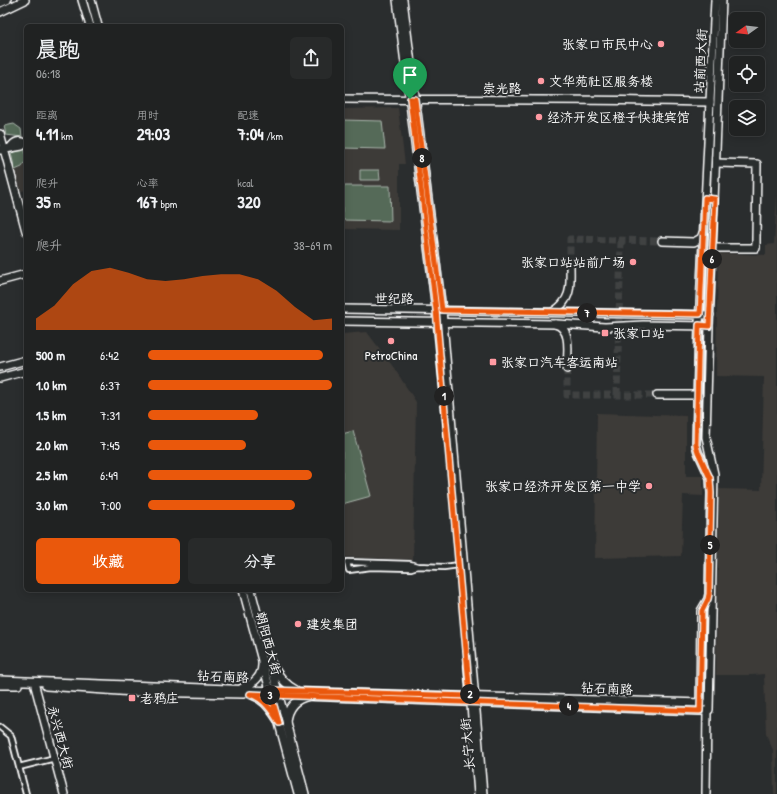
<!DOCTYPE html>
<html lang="zh">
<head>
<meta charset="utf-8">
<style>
	:root { --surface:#202222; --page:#282a2a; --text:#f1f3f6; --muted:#a2a4a5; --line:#3d3f40; --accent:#ea580c }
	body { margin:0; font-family:"Patrick Hand","LXGW WenKai TC",sans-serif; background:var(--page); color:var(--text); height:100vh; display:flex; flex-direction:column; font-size:15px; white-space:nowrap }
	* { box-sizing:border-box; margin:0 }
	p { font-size:13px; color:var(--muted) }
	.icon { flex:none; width:22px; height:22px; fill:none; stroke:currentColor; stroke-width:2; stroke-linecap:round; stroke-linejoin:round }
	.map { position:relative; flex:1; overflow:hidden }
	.sheet { position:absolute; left:24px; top:24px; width:320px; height:568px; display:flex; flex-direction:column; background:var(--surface); border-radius:6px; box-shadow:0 2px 10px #0003,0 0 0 1px var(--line) }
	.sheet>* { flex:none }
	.needle { width:26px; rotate:255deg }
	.tools { position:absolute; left:729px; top:12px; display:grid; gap:8px }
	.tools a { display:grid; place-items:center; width:36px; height:36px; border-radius:6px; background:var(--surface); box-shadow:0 2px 10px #0003,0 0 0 1px var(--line); font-size:20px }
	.pin { position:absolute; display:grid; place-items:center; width:34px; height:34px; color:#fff; margin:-41px -17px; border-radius:50% 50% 50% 0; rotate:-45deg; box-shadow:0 0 4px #0007 }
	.pin .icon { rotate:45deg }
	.km { position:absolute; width:20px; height:20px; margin:-10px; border-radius:50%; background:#222; color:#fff; font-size:11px; line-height:20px; text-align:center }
	.round { display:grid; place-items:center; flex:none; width:42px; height:42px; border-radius:6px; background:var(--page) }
	.headline { display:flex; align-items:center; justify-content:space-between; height:68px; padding:0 12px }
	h1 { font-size:22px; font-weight:700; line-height:30px }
	.metrics { display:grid; grid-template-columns:repeat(3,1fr); gap:6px; height:68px; padding:4px 12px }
	.metrics div { display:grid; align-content:center }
	.metrics b { font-size:17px; font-weight:700 }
	.metrics small { font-size:11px; font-weight:400 }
	.metrics p { font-size:11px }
	.chart { height:112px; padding:8px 12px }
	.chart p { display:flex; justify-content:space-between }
	.chart svg { width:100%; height:72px; margin-top:4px; fill:var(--accent); opacity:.7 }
	.action { display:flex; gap:8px; margin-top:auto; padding:8px 12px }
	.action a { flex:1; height:46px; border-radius:6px; background:var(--accent); color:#fff; font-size:16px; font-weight:700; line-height:46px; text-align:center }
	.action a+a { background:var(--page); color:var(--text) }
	ul { padding:0 12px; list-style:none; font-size:13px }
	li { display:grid; grid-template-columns:64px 48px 1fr; align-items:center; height:30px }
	li i { height:10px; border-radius:5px; background:var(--accent) }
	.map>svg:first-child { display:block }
	.built { fill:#3d3b38 }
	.green { fill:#556b58; stroke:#aab5ac }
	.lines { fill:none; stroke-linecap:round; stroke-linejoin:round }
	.secondary-tunnel { stroke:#3f4243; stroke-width:7; stroke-dasharray:7 3.5; stroke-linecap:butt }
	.street-casing { stroke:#fff; stroke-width:8 }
	.secondary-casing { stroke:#fff; stroke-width:10 }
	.primary-casing { stroke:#fff; stroke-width:10 }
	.street { stroke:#2a2d2e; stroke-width:4.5 }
	.secondary { stroke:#2a2d2e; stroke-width:7 }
	.primary { stroke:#2a2d2e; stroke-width:7 }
	.route-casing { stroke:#fff; stroke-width:8 }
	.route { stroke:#ea580c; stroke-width:5 }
	.poi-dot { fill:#ff9aa2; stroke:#2a2d2e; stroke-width:1.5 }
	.labels { text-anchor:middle; stroke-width:4; stroke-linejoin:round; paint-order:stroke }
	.poi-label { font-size:13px; fill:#fff; stroke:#2a2d2e; text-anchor:start }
	.street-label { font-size:13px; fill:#fff; stroke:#2a2d2e }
</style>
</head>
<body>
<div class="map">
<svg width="777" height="794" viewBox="0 0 777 794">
	<rect width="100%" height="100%" fill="#2a2d2e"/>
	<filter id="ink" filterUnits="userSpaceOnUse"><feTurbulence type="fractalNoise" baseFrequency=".025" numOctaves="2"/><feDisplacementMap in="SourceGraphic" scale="8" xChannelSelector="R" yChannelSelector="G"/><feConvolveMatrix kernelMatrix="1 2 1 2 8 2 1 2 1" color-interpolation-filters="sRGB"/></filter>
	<g filter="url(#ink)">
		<path class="built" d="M398,108l7,56h-6v66l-57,-1v-120z
			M26,161v29l-5,1 -6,-21 7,-3z
			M777,194v600h-3l-1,-44 -7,-16 -2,-60 -11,1h-37l3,-173 -2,-13 44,1 3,-113 -48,-1 2,-123 48,2v-10l8,-1z
			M367,332l27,36 22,34 -3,158 -71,-3v-223z
			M597,413l89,3v60h17v20l-20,-1 -2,61 -86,2z"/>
		<path class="green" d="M342,120l40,1 3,28 -43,-1z
			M14,124l7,5 1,8 -16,-2 -2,-9z
			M25,149l1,12 -4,6 -7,3 -4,-17z
			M360,170h19l1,10h-20z
			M342,186h48l1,35 -49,-1z
			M353,431l18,65 -29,8v-70z"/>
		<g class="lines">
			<path class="secondary-tunnel" d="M570,264v-25l92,2
				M567,369v26h90
				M617,395l4,-155"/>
			<defs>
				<path id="street" d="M417,566l-7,-2 -63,-2 2,8 22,-3 40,1 6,-2 27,1 15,-2
					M0,727l11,9 15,58
					M19,767l36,-9"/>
				<path id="secondary" d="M397,0l39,310 13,131
					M403,0l39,310 41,484
					M0,12l25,-12
					M342,99c123,1 245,0 368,3
					M0,134l26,97
					M10,148c5,-7 9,-8 16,-5
					M0,150l22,-4 4,-3
					M662,241l32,1 7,-4 2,-5
					M712,248h44v-9l1,-75 -41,-1
					M0,281l26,-7
					M553,312c20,-13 17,-27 17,-48
					M555,324c18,4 12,32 12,45
					M699,325l-3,120 2,7 12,26 1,15 -2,101 -1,5 -7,12 -1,100h7l2,-1 5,-236 -8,-37 3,-111
					M657,395h41
					M272,664c6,11 13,21 24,26
					M468,666l10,128
					M0,680l277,11 426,12
					M0,685h18
					M35,686l29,108
					M46,686l88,6 110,2
					M242,688c11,-4 21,-11 20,-25
					M250,694c12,4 20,13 27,25
					M304,696l396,15
					M286,722c1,-14 9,-23 23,-26
					M706,794l1,-83"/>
				<path id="primary" d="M82,0l8,26
					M91,0l7,26
					M0,3l7,-3
					M342,309l368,6
					M342,321l215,3 48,3 38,-2 66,1 13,-326
					M699,325l16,-325
					M0,367l26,-7
					M0,378l26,-7
					M243,590l55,204
					M251,590l54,204"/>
			</defs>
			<use href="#street" class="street-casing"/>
			<use href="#secondary" class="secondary-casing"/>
			<use href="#primary" class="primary-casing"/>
			<use href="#street" class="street"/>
			<use href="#secondary" class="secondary"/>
			<use href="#primary" class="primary"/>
		</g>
	</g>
	<g class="lines" filter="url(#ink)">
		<defs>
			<path id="route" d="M410,99l26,211 34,386 -200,-6 1,5 8,28c-7,-13 -15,-24 -29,-29l21,1 429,16 2,-100 6,-12 1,-5 2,-101 -1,-15 -12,-26 -2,-7 3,-120 10,1 6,-127 -10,-1 -5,116 -258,-4 -27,-211h-5"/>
		</defs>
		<use href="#route" class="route-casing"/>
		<use href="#route" class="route"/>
	</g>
	<g class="poi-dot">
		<circle cx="661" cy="44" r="4"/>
		<circle cx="541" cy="81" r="4"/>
		<circle cx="539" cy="117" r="4"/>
		<circle cx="633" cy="262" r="4"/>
		<rect x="601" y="329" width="8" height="8" rx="2"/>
		<circle cx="391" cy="341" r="4"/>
		<rect x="489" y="358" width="8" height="8" rx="2"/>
		<circle cx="649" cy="486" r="4"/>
		<circle cx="298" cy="624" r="4"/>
		<rect x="128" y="694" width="8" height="8" rx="2"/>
	</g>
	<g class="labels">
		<g class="poi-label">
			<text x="653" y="49" text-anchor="end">张家口市民中心</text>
			<text x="549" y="86">文华苑社区服务楼</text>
			<text x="547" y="122">经济开发区橙子快捷宾馆</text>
			<text x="625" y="267" text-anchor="end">张家口站站前广场</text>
			<text x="613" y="338">张家口站</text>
			<text x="391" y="360" text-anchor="middle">PetroChina</text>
			<text x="501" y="367">张家口汽车客运南站</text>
			<text x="641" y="491" text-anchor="end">张家口经济开发区第一中学</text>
			<text x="306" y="629">建发集团</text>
			<text x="140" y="703">老鸦庄</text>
		</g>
		<g class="street-label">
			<text transform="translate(700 61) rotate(-87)" y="5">站前西大街</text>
			<text x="502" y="93">崇光路</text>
			<text transform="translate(394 298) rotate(1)" y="5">世纪路</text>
			<text transform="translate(269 643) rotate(75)" y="5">朝阳西大街</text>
			<text transform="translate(223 676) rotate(2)" y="5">钻石南路</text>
			<text transform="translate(607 688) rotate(2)" y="5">钻石南路</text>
			<text transform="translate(61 737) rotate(75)" y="5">永兴西大街</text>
			<text transform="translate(467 744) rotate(-95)" y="5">长宁大街</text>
		</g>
	</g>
</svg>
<div class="tools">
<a><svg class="needle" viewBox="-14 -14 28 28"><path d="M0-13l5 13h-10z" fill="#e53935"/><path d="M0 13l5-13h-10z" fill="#a2a4a5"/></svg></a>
<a><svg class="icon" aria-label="locate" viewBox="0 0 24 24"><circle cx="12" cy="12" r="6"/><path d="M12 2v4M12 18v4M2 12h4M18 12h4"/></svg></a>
<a><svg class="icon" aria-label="layers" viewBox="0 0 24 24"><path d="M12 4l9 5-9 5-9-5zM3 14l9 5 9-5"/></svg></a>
</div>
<div class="pin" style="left:410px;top:99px;background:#1e9e55"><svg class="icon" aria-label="arrive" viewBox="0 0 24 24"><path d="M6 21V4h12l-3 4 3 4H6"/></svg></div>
<b class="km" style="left:444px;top:396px">1</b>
<b class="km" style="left:470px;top:694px">2</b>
<b class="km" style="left:270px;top:695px">3</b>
<b class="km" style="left:569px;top:706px">4</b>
<b class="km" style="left:710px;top:545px">5</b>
<b class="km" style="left:712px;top:259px">6</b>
<b class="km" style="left:587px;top:313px">7</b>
<b class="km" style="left:422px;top:158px">8</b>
<section class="sheet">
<div class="headline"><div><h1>晨跑</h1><p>06:18</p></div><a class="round"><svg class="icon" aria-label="share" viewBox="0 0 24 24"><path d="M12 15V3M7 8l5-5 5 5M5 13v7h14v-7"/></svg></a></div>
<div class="metrics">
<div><p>距离</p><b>4.11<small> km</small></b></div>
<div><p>用时</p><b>29:03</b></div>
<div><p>配速</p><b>7:04<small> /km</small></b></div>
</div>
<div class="metrics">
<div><p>爬升</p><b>35<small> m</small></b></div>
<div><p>心率</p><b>167<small> bpm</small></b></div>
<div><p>kcal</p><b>320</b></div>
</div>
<div class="chart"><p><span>爬升</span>38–69 m</p>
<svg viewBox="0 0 160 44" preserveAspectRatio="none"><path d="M0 44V37L10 29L20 16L30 8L40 6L50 9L60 13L70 14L80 13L90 11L100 10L110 10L120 13L130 20L140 30L150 38L160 37V44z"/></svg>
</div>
<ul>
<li><b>500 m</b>6:42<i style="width:95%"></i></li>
<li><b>1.0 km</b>6:37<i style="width:100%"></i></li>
<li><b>1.5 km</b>7:31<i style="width:60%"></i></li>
<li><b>2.0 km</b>7:45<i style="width:53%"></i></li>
<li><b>2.5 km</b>6:49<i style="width:89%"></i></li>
<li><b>3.0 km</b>7:00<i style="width:80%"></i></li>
</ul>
<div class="action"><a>收藏</a><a>分享</a></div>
</section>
</div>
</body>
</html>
